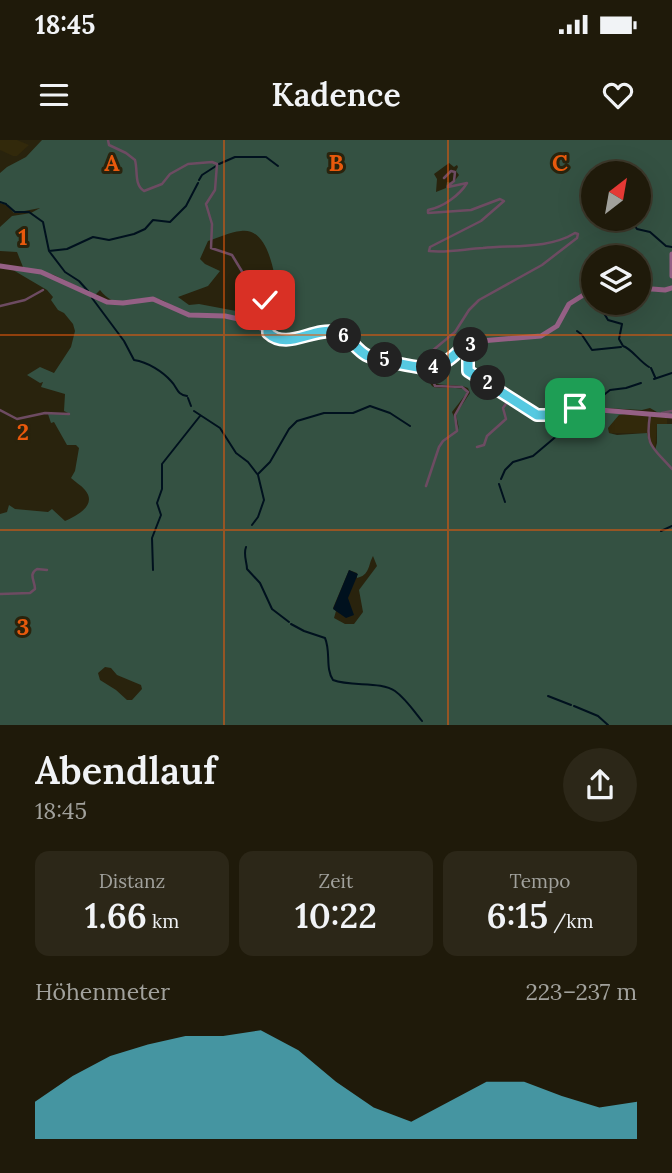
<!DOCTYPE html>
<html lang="de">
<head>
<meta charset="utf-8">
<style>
	:root { --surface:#1f1a0a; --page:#2c2718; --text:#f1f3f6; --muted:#a1a19c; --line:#3c382b; --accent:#56c9e1 }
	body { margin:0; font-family:Lora,serif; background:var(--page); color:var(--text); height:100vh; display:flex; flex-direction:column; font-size:26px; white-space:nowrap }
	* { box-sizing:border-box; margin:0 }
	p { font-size:23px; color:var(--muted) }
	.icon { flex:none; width:38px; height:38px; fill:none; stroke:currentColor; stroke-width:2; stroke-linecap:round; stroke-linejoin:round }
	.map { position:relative; height:585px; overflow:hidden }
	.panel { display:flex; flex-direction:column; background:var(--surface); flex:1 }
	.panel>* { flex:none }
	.needle { width:46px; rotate:31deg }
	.tools { position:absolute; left:581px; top:21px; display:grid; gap:14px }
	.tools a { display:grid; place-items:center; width:70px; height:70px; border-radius:50%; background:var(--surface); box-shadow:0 7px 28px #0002,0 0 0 2px var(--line); font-size:35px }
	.pin { position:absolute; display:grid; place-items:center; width:60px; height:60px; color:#fff; margin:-30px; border-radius:14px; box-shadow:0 4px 10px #0006 }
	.km { position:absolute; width:35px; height:35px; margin:-18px; border-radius:50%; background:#222; color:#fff; font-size:19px; line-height:35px; text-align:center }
	.round { display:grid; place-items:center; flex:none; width:74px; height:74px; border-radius:37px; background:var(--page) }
	.head { display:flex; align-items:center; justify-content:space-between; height:119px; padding:0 35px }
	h1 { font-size:38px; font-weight:600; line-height:52px }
	.figures { display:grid; grid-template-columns:repeat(3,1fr); gap:10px; height:119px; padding:7px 35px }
	.figures div { display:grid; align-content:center; border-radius:14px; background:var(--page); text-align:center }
	.figures b { font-size:35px; font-weight:600 }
	.figures small { font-size:19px; font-weight:400 }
	.figures p { font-size:19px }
	.chart { height:196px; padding:14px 35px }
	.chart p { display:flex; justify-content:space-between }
	.chart svg { width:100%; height:126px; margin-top:7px; fill:var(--accent); opacity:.7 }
	.status { display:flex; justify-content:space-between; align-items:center; height:49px; padding:0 35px; background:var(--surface); direction:ltr }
	.status svg { height:19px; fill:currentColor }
	header { display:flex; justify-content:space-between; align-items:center; height:91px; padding:0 35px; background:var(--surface); font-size:32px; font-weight:600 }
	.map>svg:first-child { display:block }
	.built { fill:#32290b }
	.green { fill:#345142; fill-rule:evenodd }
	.water { fill:#00111e }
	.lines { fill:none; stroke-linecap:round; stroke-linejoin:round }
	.stream { stroke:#00111e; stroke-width:2 }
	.street { stroke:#6d4b62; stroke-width:2.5 }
	.secondary { stroke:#956085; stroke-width:5 }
	.route-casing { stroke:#fff; stroke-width:14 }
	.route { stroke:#56c9e1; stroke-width:9 }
	.grid { fill:none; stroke:#e8590c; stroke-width:2; stroke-opacity:0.55 }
	.grid-label { font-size:23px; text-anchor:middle; font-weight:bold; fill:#e8590c; stroke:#29230d; stroke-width:6; stroke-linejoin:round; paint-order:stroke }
</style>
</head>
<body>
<div class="status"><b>18:45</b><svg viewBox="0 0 49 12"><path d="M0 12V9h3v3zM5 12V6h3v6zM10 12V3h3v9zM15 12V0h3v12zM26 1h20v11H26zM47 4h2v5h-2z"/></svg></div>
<header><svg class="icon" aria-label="menu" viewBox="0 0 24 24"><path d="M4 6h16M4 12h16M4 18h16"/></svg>Kadence<svg class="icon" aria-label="heart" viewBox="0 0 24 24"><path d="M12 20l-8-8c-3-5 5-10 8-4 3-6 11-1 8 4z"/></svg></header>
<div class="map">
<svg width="672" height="585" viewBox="0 0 672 585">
	<rect width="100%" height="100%" fill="#29230d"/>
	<path class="built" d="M17,0l12,5 -12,11h-4l-13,-6v-10z
		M627,274l40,2v8h-10l-2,27 -6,-8 -3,-10h-37l-1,-5 11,-13z"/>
	<path class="green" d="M42,0h630v274l-10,1 -12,-7 -8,2 -38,-2 -3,3h29v2l-11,2 -11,13 1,5 8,2 30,-2 2,9 6,8 2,-7v-19h15v301h-672v-211l7,-2 2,-7 6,4 33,3 4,-3 13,12c11,-5 33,-16 20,-31 -4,-5 -10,-8 -14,-12l4,-7 4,-23 -3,-3h-9l-13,-23 -3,1 -3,-9 20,-1 -4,-2 1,-17 -24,-7 2,-5 -3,1 -13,-8 13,-8 14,6 17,-26 4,-16 -2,-7 -9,-11 -6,-3 -7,-10 2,-3 -6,-7 -34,-20 26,3 71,31 43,-4 35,16h22l34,5 19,10 8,9 9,3 50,-9 9,2 32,25 28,2 27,7c2,4 3,13 6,16 5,4 26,0 34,4v4l-14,18 7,17 -3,-15 14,-21 -2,-5c-11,-5 -22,-1 -33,-5l-1,-14 14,-6 20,-19 2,1 -5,24 4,5 36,23 2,-2 -37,-25 -1,-17 5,-11 -3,-2h-5l-10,13 -8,6 -13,5 -6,-8 -2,10c-18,-4 -39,-5 -55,-12 -12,-5 -16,-12 -24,-22 -9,-10 -52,3 -64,7l-12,-6 -3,-19 6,-3 2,-6 -3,-7 4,-4c-4,-20 -9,-67 -37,-63 -11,1 -23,7 -33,10l-8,18 5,5 15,7 -12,15 -30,11 11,8 10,-1 37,7 20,-10 -1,-3 6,-3 3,10 -7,3 -8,11c-20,-6 -39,-2 -59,-5 -13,-2 -22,-14 -35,-16 -23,-3 -37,15 -55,-8l-5,5 -41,-20 -31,-8 -6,-15 -17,-1v-24l12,-11 19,-3 9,-5 -26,5 -7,-8 -7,-2v-30l7,-6 19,-10zM449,23l5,4 3,-2 1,2 -2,4 3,4 -6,8 -6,-1 -1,6 -10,4 1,-13 -3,-5zM593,33h46v46h-46zM593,117h46v46h-46zM373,416l4,10 -18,24 4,22 -9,12h-9l-11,-6 2,-7 -3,-3 16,-38 8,3v5c13,-3 11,-13 16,-22zM105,527l6,1 6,7 24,10 1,4 -10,11h-5l-11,-10 -16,-10 -2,-7z"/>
	<path class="water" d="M349,430l9,4 -10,24 6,17 -8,3 -13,-9z"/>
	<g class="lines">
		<path class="stream" d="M266,17l12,9
			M219,24l16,-7h30
			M199,40l3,-5 14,-9
			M0,62l6,2
			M7,65l8,7h14l14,10 6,29 16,21 14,9 9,10
			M630,79l7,10 13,3 16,14 6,1
			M49,111l18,-2 26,-12 16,3 25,-6 11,-5 8,-9 17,2 16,-16 12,-23
			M592,153l1,2
			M92,158l32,43 10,19c14,2 29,12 37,21 7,7 5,13 16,15
			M598,163l10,17 14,4 -3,15 4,7c9,3 16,15 26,21
			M577,191l4,3
			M582,195l10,15 29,-3
			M651,228l4,9
			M654,239l18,-6
			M188,258l3,8
			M590,266l20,-16 16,-2 15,-5
			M194,271l26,17 16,25 12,9 10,13 6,25 -6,17 -6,8
			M258,334l12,-12 19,-33 8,-8 27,-8h29l17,-7 20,7 20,13
			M501,339l4,-9 8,-8 20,-6 26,-22 25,-11 4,-12
			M499,344l6,18
			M661,391l11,-5
			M246,407c-3,8 1,15 1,22l13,14 12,26 17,13
			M153,430l-1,-32 9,-23 -4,-12 5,-14v-25l38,-48
			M291,484l13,7 21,7c6,14 0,30 8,42 18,7 48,1 62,11 10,7 19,20 27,30
			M548,556l23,9
			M574,566l24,10 10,9"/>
		<path class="street" d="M108,0l1,5 17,8 9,7c3,11 -1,25 9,31l18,-7 8,-10 18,-10 24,-2 5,2 -2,26 -9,14 6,20 -1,24 21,7 17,28 11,9 8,20v21
			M444,38l7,-7 4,1 -1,9 -6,5
			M429,111l1,-4 51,-26 23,-20 -4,-2 -29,11 -43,3v-3c15,-3 31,-14 39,-27l-19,4
			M0,166l25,-6 18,-10
			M252,182l6,-13 8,-4
			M0,270l17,9 28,-6 24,1
			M662,273l10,-2
			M650,275c-5,32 2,31 22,54
			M477,307l7,-2 3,-9 19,-17 -3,-11 7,-10
			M426,346l13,-39 4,-6 14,-10 -2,-16 13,-23 -6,-5 -27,-1 -5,-14 2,-21 23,-19 14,-22 10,-10 63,-35 35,-27 1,-4 -3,-1c-26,16 -62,12 -92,15 -18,1 -36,5 -54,3
			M0,454l30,-1 5,-4c0,-8 -7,-15 2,-20l10,1"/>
		<path class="secondary" d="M672,114v22
			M0,126l41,6 66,30 16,1 30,-4 36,16 36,1 27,6 25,18 10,1 28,-7 20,-2 11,5 11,12 13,8 53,11 20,-4 9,-5 17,-17 72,-6 16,-10 12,-22 24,-15
			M639,148l26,2 7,-2
			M471,202l-3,13v16l69,44h13l11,-5 16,-2 95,8"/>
	</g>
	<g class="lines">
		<defs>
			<path id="route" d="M265,160l3,12v21c19,18 45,-6 68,-1 13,3 19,17 30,23 7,4 49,12 58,13 8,0 15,-2 21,-6 10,-5 16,-15 25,-20l-2,13v16l69,44h13l25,-7"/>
		</defs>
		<use href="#route" class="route-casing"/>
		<use href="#route" class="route"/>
	</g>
	<path class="grid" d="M224,0v585M448,0v585M0,195h672M0,390h672"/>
	<g class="grid-label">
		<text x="112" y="31">A</text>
		<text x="336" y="31">B</text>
		<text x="560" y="31">C</text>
		<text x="23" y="105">1</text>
		<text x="23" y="300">2</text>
		<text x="23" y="495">3</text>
	</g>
</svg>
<div class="tools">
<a><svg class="needle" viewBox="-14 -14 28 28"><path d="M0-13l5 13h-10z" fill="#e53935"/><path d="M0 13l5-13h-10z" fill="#a1a19c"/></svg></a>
<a><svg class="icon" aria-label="layers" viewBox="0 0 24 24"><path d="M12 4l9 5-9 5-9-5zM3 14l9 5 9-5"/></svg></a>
</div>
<div class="pin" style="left:575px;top:268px;background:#1e9e55"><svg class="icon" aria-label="arrive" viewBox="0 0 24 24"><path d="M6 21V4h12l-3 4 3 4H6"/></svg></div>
<div class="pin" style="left:265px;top:160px;background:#d93025"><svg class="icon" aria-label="check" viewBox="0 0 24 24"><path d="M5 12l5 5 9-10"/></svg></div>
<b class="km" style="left:488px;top:243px">2</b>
<b class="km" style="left:471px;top:205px">3</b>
<b class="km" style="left:434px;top:227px">4</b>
<b class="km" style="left:385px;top:220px">5</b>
<b class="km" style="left:344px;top:196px">6</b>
</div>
<section class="panel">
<div class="head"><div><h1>Abendlauf</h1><p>18:45</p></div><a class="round"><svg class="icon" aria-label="share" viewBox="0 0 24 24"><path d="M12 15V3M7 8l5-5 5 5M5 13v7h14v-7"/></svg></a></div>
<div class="figures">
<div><p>Distanz</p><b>1.66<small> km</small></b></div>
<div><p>Zeit</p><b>10:22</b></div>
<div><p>Tempo</p><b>6:15<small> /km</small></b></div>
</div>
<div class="chart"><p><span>Höhenmeter</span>223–237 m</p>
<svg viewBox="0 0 160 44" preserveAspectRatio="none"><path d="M0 44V31L10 22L20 15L30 11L40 8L50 8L60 6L70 13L80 24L90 33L100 38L110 31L120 24L130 24L140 29L150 33L160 31V44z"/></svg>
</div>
</section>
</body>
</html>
